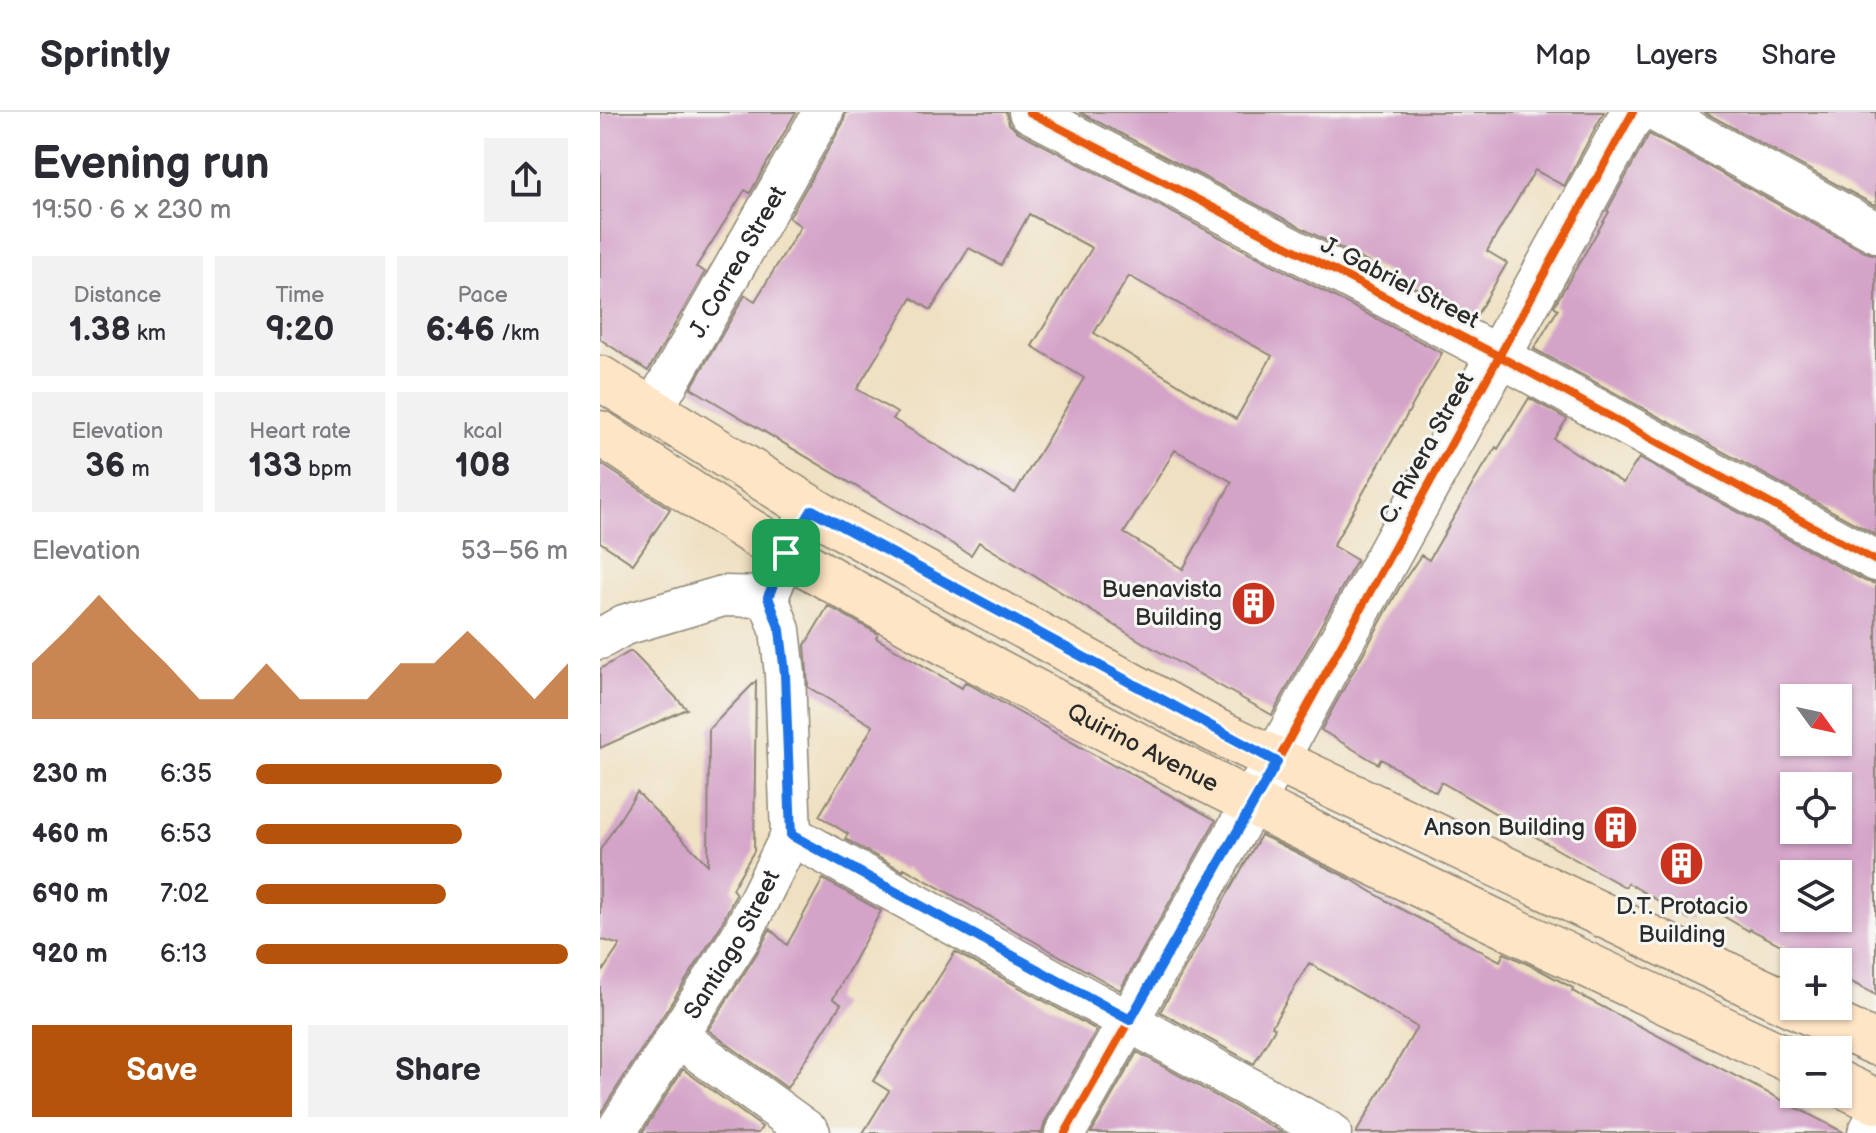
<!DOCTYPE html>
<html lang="en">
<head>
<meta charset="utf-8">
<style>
	:root { --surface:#fff; --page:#f2f2f3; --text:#2b2b33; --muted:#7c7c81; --line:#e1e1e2; --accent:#b45309 }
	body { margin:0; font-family:"Balsamiq Sans",sans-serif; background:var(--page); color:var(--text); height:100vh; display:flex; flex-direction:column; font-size:30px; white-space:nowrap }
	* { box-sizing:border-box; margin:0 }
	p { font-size:26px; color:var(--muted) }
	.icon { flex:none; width:44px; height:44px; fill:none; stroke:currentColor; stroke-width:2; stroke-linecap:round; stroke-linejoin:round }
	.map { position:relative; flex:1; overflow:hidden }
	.drawer { display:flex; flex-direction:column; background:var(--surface); width:600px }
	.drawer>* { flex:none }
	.needle { width:52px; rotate:123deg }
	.controls { position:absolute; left:1180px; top:572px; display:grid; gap:16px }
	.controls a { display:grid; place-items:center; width:72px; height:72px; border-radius:0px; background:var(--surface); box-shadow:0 2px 6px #0004; font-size:40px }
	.pin { position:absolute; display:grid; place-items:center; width:68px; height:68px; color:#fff; margin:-34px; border-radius:16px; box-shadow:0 4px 12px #0006 }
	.round { display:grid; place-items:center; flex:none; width:84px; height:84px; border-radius:0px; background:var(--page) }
	.summary { display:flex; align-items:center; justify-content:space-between; height:136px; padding:0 32px }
	h1 { font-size:44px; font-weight:700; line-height:60px }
	.figures { display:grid; grid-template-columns:repeat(3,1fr); gap:12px; height:136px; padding:8px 32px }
	.figures div { display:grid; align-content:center; border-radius:0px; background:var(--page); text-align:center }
	.figures b { font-size:34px; font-weight:700 }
	.figures small { font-size:22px; font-weight:400 }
	.figures p { font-size:22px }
	.chart { height:224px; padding:16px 32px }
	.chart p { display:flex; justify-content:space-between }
	.chart svg { width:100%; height:144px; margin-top:8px; fill:var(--accent); opacity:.7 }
	.cta { display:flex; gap:16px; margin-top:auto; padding:16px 32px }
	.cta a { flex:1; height:92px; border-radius:0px; background:var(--accent); color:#fff; font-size:32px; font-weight:700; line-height:92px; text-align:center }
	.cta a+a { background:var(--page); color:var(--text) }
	ul { padding:0 32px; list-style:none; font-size:26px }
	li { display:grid; grid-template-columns:128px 96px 1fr; align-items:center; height:60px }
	li i { height:20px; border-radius:10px; background:var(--accent) }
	header { display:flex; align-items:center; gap:48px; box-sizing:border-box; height:112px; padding:0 40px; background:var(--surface); border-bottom:2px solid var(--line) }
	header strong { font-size:38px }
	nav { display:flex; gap:44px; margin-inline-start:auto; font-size:28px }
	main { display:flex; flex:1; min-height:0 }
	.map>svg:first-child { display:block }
	.building { fill:#d4a3c8; fill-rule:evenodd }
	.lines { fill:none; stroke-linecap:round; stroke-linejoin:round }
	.minor-casing { stroke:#8d8676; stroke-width:43 }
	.tertiary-casing { stroke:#8d8676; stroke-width:47 }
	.secondary-casing { stroke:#8d8676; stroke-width:47 }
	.minor { stroke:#fff; stroke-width:40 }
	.tertiary { stroke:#fff; stroke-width:44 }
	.secondary { stroke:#fee5c5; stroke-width:44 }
	.cycleway-casing { stroke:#f6f6f2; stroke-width:13 }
	.cycleway { stroke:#e8590c; stroke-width:8 }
	.route-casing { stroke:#fff; stroke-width:16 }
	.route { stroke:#1a73e8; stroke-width:10 }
	.labels { text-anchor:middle; stroke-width:6; stroke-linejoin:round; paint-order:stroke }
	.street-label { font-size:24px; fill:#2b2b2b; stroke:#f6f6f2 }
	.poi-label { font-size:24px; fill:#2b2b2b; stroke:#f6f6f2; text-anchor:end }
</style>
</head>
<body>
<header>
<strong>Sprintly</strong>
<nav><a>Map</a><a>Layers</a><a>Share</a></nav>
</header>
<main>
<section class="drawer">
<div class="summary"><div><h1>Evening run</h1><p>19:50 · 6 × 230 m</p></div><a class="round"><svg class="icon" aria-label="share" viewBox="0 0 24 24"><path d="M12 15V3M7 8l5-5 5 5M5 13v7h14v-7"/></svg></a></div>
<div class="figures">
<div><p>Distance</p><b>1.38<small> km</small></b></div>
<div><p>Time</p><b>9:20</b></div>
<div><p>Pace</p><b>6:46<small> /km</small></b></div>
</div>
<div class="figures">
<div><p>Elevation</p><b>36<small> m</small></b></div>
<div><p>Heart rate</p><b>133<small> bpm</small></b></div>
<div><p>kcal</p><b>108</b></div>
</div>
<div class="chart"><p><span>Elevation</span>53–56 m</p>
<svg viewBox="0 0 160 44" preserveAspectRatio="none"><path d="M0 44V27L10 17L20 6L30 17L40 27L50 38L60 38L70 27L80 38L90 38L100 38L110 27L120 27L130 17L140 27L150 38L160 27V44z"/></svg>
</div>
<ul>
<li><b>230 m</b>6:35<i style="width:79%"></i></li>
<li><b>460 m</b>6:53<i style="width:66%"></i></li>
<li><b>690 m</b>7:02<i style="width:61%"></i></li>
<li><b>920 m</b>6:13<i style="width:100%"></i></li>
</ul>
<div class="cta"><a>Save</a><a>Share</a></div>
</section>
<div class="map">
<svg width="1276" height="1021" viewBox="0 0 1276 1021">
	<rect width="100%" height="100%" fill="#f6f6f2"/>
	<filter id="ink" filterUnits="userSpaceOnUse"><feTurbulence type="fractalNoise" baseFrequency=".0125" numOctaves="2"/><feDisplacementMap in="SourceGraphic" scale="16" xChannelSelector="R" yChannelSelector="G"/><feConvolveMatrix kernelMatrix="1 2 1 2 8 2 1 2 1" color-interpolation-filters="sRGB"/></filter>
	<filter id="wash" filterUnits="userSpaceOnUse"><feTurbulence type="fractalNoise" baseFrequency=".006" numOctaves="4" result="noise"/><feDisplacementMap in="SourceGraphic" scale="32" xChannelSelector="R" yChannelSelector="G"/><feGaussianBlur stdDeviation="1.8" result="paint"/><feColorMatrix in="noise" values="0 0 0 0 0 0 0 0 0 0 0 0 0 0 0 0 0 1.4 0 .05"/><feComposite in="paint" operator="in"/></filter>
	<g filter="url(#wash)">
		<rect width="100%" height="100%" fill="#efe0c1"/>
		<g id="blocks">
			<path class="building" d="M0,0h196l-46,81 -5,-3 -49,77 9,5 -57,99 -48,-32z
				M246,0h160l3,12 9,8 424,221 -109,193 24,14 -85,155 -130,-73 -163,-100 -8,13 -280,-167 54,-93 10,6 46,-75 -12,-8 54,-95zM429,102l63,34 -60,98 52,32 -69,115 -122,-74 4,-6 -40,-24 55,-91 19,12 38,-62 32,17zM529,164l143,80 -36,63 -142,-86zM575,338l57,32 -49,87 -59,-36z
				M479,0h525l-40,74 -29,-16 -48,81 20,12 -32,55z
				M1104,0h172v94z
				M1049,22l216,118 11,3v280l-342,-186 24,-40 -4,-3 55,-94 -2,-1z
				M929,286l38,21 -13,20 69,44 16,-25 226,123 11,3v411l-38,-20v-13h-24l-64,-33 -1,2 -50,-29 -10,17 -61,-36 -3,4 -65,-36 -119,-69 -5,10 -55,-33 -3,5 -57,-34 80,-145 20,-30 8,5 45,-78 22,-35 2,2zM1194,586h44v44h-44zM1194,674h44v44h-44zM1194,762h44v44h-44z
				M0,351l70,46 -37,55 -33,-22z
				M228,494l50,28 -2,4 86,50 3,-6 151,85 1,-1 99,54 -96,170 -216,-122 -1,3 -58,-32 3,-5 -29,-18 54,-90 -65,-39 -3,-42z
				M31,539l56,58 -87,39v-79z
				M156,569l-2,170 -22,38 4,5 -16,33 -120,187v-139l20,-30 -20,-6v-89l37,-58 71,73 1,-136z
				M661,723l91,45 45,27 103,54 4,-8 34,16 35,19 -1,3 273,142h-489l61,-106 -108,-64 -37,63 3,2 -21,36 -94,-52z
				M223,767l58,32 -48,88 8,5 -54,84 -79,-58 51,-80 11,-21 17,16z
				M355,840l142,78 -52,92 -3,11h-179l26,-42 -16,-10z
				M537,940l146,81h-192z
				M83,957l79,58 -4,6h-116z"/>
		</g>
	</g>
	<g filter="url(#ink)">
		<use href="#blocks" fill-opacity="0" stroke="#8d8676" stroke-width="2"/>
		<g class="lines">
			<defs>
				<g id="minor">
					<path d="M429,0l470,244 377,205"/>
					<path d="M1056,0l220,120"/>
					<path id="s1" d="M52,299l171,-299"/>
					<path d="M0,527l24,-14 99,-29 45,1"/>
					<path d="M191,723l540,298"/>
					<path d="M77,924l133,97"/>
					<path id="s2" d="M15,1021l125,-195 51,-103 -6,-161 -5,-44 -12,-33 18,-44 26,-43"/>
					<path d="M465,1021l187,-330"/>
					<path d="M1268,1021l8,-15"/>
				</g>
				<path id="tertiary" d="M652,691l381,-691"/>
				<g id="secondary">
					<path d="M0,266l245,151 371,202 578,275"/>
					<path id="s3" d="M0,321c72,47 143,96 218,139 316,181 646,336 976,490"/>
					<path d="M1195,894l81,37"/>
					<path d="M1238,971l38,18"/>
				</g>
			</defs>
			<use href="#minor" class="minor-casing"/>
			<use href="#tertiary" class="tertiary-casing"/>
			<use href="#secondary" class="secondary-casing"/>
			<use href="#minor" class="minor"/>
			<use href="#tertiary" class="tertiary"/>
			<use href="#secondary" class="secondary"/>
			<defs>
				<path id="cycleway" d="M429,0l470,244 377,205
					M465,1021l212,-371 356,-650"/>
			</defs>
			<use href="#cycleway" class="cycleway-casing"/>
			<use href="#cycleway" class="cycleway"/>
		</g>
	</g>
	<g class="lines" filter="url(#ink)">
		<defs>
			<path id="route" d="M212,398l465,252 -147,258 -339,-185 -6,-161 -5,-44 -12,-33 18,-44z"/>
		</defs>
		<use href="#route" class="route-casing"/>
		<use href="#route" class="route"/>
	</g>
	<defs>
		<symbol id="building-disc" viewBox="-11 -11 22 22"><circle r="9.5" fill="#c8321e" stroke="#f6f6f2"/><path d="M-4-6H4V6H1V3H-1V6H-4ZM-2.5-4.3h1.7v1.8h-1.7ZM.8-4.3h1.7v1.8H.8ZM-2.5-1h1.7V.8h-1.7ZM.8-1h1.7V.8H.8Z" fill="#fff"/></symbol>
	</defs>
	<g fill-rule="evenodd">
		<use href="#building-disc" x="628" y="466" width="51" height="51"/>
		<use href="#building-disc" x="990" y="690" width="51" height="51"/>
		<use href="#building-disc" x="1056" y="726" width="51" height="51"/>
	</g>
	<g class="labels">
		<g class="street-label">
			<text dy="8" stroke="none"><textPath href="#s1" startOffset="172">J. Correa Street</textPath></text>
			<text transform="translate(800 170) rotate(27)" y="8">J. Gabriel Street</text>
			<text transform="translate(826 336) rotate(-61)" y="8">C. Rivera Street</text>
			<text dy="8" stroke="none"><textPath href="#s3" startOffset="628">Quirino Avenue</textPath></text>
			<text dy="8" stroke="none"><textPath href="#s2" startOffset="222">Santiago Street</textPath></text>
		</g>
		<g class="poi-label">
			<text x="622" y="485">Buenavista<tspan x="622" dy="28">Building</tspan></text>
			<text x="985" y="723">Anson Building</text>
			<text x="1082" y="802" text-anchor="middle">D.T. Protacio<tspan x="1082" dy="28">Building</tspan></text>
		</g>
	</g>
</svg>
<div class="controls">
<a><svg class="needle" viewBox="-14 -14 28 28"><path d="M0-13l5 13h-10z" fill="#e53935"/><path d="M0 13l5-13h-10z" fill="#7c7c81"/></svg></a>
<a><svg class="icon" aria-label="locate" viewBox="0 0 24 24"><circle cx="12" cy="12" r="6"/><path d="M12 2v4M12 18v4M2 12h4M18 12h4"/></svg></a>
<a><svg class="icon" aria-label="layers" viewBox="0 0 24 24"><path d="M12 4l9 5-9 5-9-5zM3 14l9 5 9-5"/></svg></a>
<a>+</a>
<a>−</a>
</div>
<div class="pin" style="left:186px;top:441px;background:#1e9e55"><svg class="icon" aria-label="arrive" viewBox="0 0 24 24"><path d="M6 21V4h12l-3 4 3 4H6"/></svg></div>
</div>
</main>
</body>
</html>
